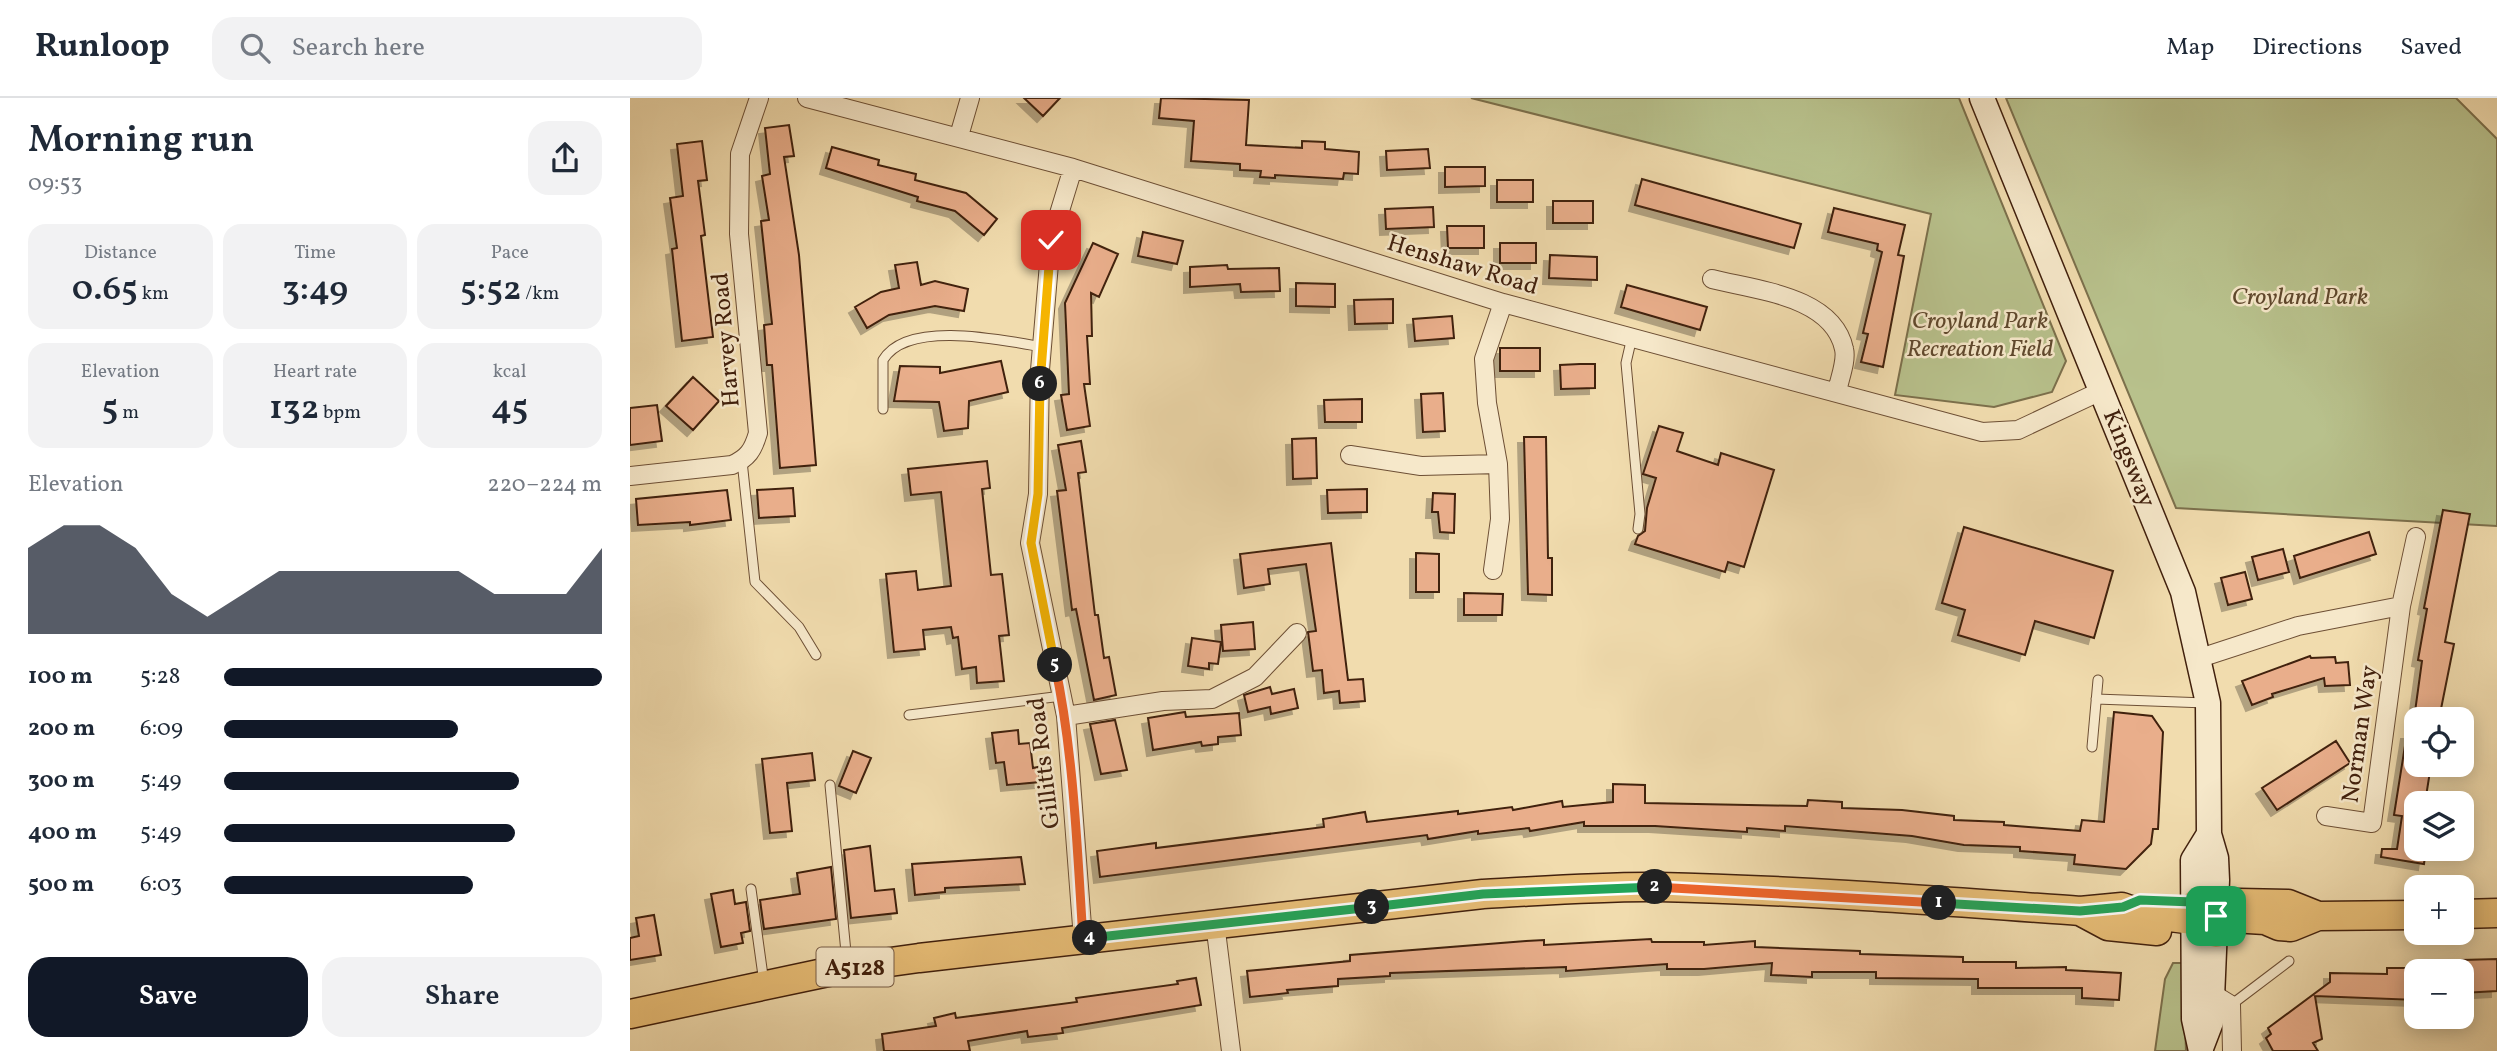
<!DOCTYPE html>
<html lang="en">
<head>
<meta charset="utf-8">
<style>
	:root { --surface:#fff; --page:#f2f2f3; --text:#1f2937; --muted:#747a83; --line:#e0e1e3; --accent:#111827 }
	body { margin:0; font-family:Vollkorn,serif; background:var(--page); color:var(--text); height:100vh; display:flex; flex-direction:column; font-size:26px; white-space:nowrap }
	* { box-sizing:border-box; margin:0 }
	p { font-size:23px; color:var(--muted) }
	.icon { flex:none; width:38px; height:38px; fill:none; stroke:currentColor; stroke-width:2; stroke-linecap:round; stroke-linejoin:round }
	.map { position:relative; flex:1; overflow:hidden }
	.details { display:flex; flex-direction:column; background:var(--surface); width:630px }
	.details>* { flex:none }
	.buttons { position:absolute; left:1774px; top:609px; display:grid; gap:14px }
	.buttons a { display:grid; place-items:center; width:70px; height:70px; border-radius:14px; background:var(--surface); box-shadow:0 4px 18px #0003; font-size:35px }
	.pin { position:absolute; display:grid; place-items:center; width:60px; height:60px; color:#fff; margin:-30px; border-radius:14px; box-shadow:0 4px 10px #0006 }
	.km { position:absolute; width:35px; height:35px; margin:-18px; border-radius:50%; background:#222; color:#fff; font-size:19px; line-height:35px; text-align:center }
	.round { display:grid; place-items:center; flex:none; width:74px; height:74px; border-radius:21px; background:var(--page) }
	.headline { display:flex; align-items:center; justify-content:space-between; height:119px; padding:0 28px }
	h1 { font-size:38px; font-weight:600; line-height:52px }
	.metrics { display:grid; grid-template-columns:repeat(3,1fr); gap:10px; height:119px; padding:7px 28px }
	.metrics div { display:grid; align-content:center; border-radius:18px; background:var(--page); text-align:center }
	.metrics b { font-size:35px; font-weight:600 }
	.metrics small { font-size:19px; font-weight:400 }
	.metrics p { font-size:19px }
	.chart { height:196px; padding:14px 28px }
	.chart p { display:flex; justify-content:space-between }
	.chart svg { width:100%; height:126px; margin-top:7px; fill:var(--accent); opacity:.7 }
	.primary-button { display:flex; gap:14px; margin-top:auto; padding:14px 28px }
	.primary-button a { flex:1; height:80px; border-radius:21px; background:var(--accent); color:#fff; font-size:28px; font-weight:600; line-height:80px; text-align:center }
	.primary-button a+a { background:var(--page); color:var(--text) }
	ul { padding:0 28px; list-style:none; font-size:23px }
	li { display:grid; grid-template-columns:112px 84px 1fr; align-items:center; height:52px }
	li i { height:18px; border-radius:9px; background:var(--accent) }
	header { display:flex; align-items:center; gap:42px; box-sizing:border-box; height:98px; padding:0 35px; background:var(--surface); border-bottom:2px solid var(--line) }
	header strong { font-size:33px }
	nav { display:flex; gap:38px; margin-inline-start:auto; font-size:24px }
	.search { width:490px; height:63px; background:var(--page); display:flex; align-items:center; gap:18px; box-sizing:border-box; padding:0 24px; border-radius:21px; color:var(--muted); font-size:26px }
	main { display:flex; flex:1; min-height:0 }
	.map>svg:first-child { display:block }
	.green { fill:#b8c18c; stroke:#7c704c; stroke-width:2 }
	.building { fill:#e9ae8b; stroke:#41200d; stroke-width:2; filter:url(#shadow) }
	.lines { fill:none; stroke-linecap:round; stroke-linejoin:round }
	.lane-casing { stroke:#6d4f35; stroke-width:11 }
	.street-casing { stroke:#6d4f35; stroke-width:20 }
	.secondary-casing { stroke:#41200d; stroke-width:27 }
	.primary-casing { stroke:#41200d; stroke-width:31 }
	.lane { stroke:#f6e8ca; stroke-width:9 }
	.street { stroke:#f6e8ca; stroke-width:18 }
	.secondary { stroke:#f6e8ca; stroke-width:24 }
	.primary { stroke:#e8be77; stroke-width:28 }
	.split-1-casing { stroke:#fff; stroke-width:14 }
	.split-2-casing { stroke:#fff; stroke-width:14 }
	.split-3-casing { stroke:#fff; stroke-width:14 }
	.split-4-casing { stroke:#fff; stroke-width:14 }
	.split-5-casing { stroke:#fff; stroke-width:14 }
	.split-6-casing { stroke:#fff; stroke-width:14 }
	.split-7-casing { stroke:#fff; stroke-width:14 }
	.split-1 { stroke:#22a559; stroke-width:9 }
	.split-2 { stroke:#f0652b; stroke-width:9 }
	.split-3 { stroke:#22a559; stroke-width:9 }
	.split-4 { stroke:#22a559; stroke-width:9 }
	.split-5 { stroke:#f0652b; stroke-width:9 }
	.split-6 { stroke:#f5b400; stroke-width:9 }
	.split-7 { stroke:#f5b400; stroke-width:9 }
	.labels { text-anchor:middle; stroke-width:5; stroke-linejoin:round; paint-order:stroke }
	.shield { fill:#f6e8ca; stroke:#775c46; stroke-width:2 }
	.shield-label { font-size:23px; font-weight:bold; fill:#41200d }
	.street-label { font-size:24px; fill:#41200d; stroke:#f6e8ca }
	.park-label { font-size:24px; font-style:italic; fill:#5f482d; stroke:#f6e8ca }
</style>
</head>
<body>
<header>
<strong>Runloop</strong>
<div class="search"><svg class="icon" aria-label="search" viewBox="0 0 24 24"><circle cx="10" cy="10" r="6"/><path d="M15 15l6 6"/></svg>Search here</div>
<nav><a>Map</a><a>Directions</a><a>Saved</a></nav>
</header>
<main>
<section class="details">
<div class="headline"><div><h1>Morning run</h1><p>09:53</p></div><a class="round"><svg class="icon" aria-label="share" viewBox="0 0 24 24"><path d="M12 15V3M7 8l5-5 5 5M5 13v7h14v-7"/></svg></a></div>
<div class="metrics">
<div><p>Distance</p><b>0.65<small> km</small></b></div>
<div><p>Time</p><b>3:49</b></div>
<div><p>Pace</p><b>5:52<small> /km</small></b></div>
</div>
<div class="metrics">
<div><p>Elevation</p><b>5<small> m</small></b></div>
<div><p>Heart rate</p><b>132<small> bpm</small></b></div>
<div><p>kcal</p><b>45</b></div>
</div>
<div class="chart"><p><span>Elevation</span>220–224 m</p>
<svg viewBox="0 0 160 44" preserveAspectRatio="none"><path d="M0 44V14L10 6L20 6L30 14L40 30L50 38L60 30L70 22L80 22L90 22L100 22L110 22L120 22L130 30L140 30L150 30L160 14V44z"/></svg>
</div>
<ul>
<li><b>100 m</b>5:28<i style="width:100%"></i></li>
<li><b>200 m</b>6:09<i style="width:62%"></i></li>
<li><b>300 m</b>5:49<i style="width:78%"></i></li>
<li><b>400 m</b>5:49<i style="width:77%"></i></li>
<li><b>500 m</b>6:03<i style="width:66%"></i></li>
</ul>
<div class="primary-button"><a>Save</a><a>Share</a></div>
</section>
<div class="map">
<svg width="1867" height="953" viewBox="0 0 1867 953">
	<defs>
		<filter id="shadow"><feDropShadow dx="-6" dy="6" stdDeviation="0" flood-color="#0004"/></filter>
	</defs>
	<rect width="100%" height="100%" fill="#f1dcae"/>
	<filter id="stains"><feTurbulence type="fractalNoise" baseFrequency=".00286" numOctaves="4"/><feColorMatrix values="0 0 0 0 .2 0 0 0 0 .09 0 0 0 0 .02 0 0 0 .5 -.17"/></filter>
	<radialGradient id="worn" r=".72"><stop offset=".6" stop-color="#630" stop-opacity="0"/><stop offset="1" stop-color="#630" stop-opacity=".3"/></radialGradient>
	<path class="green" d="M841,0h488l107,263 -14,31 -58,15 -99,-12 36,-181z
		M1376,0h450l41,41v387l-321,-18z
		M1543,865h10l3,88h-31l10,-72z"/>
	<path class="building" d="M394,0h36l-17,18z
		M531,0l88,2 -3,45 56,3v-7l23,1v7l34,3 -1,22 -14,-1 -1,6 -68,-4v3l-15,-1 1,-6 -21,-1v-6l-49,-3 3,-40 -35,-3z
		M159,27l5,31 -10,1 15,98 17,210 -36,3 -8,-103h-5l-3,-40 8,-1 -11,-103 8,-1 -7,-44 8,-2 -5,-46z
		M72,43l5,39 -9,1 7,54 -4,1 12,101 -31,4 -10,-92 5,-1 -7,-50 13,-2 -6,-52z
		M202,49l47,13 -1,5 38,9 -1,6 51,13 31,26 -13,16 -29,-24 -38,-10 1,-4 -92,-29z
		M798,51l2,19 -43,2 -1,-19z
		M815,69h40v19l-40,1z
		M1012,81l159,45 -7,24 -159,-43z
		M867,82h36v22h-36z
		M923,103h40v22h-40z
		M803,109l1,20 -48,2 -1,-20z
		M1204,110l71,17 -7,30 6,1 -21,111 -22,-5 7,-28 -5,-1 19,-81 -5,-2 1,-6 -50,-12z
		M817,128h37v22h-36z
		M513,134l40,9 -6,23 -39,-8z
		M463,145l25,11 -19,43 -8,-4 1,43h-5l3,48h-6l6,42 -23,4 -6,-35 8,-1 -4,-91z
		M870,145h36v20h-36z
		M920,157l47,2v23l-48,-2z
		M287,164l4,23 14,-4 33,8 -4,22 -29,-5 -46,9 -22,13 -12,-21 26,-15 18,-4 -4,-23z
		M597,167l1,4 51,-1 1,23 -39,1 -1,-8 -50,3v-20z
		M666,185l39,1v23l-39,-1z
		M997,187l80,22 -7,23 -79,-23z
		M763,201v24l-38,1 -1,-24z
		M822,218l2,22 -39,3 -2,-22z
		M870,250h40v23h-40z
		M371,263l7,31 -39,9 -1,27 -24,3 -5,-29 -45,-1 6,-35 40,1v6z
		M950,266h15v24l-34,1 -1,-24z
		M63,279l26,24 -26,29 -27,-24z
		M813,295l2,38 -22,1 -2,-38z
		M732,301v23h-37l-1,-22z
		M27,307l5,36 -32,4v-37z
		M1029,328l24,7 -6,18 41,14 3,-12 53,17 -30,97 -16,-5 -3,10 -90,-28 3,-8 7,-5 2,-23 9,-30 -13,-4z
		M894,339h22l2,121h4v37l-24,-1z
		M686,340l1,40 -24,1 -1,-40z
		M451,343l5,31 -8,1 17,142h3l6,43 5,-1 7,38 -22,5 -18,-91 -4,1 -15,-119 9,-1 -8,-45z
		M357,363l3,27 -8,1 9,86 11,-1 7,61 -10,1 5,45 -27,2 -1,-16 -14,2 -4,-32 -5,1 -2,-11 -28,3 2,19 -31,3 -8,-78 30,-3 2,19 33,-4 -10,-94 -30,3 -3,-26z
		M163,390l2,28 -36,2 -2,-28z
		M737,391v23l-39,1 -1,-23z
		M97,392l4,30 -41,5v-3l-52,3 -2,-26z
		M803,395l22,1 -1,39 -14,-1 -2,-20h-6z
		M1813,412l27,4 -25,128 9,2 -15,75h-25l8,-58 -4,-1 9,-51 -3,-1z
		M1334,429l149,44 -19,67 -59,-17 -10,34 -67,-20 7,-25 -23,-7z
		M1739,434l7,22 -76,24 -6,-22z
		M701,445l17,137 15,-1 2,22 -25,2 -1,-12 -15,2 -2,-23 -9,1 -5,-39 8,-1 -10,-67 -38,5 2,15 -26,4 -4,-34z
		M1653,451l6,23 -31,8 -6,-23z
		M786,455l23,1v38h-23z
		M1615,474l7,27 -24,6 -7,-27z
		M834,495l39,1 -1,21h-38z
		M623,524l2,27 -32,2 -2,-26z
		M562,540l29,4 -3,22 -9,-1v6l-21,-3z
		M1680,558l1,2 24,-1 1,6 12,-1 2,23 -25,1 -1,-8 -52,16 1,3 -21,8 -10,-24z
		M640,589l2,7 22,-5 4,19 -27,6 -1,-7 -22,5 -4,-17z
		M555,614l1,5 53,-4 2,22 -23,2v7l-16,2 -1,-4 -48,8 -5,-32z
		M1484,614l38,4 11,16 -5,97h-5l-2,15 -25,25 -52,-5 1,-9 -55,-4v-4l-56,-2 -52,-9 -127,-10v5l-38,-3v4l-92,-6h-71v-4l-54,9 -1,-3 -51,6v-3l-50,8 -1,-4 -327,42 -3,-26 59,-8v5l168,-21 -1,-8 42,-7 2,10 91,-11v3l54,-7 1,3 49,-9 1,6 50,-5v-18l32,1v18l162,3 1,-6 34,2v6l60,2 52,6v4l50,2v3l76,6 2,-11 22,2z
		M485,622l12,50 -26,4 -11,-50z
		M388,632l1,14 11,-1 3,25 5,-1 2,15 -33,3 -3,-23 -8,1 -4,-30z
		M1777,635h10v32h14l-6,38h-8v46h9l-2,15 -43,-7 1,-8h15l5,-33 -8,-1z
		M1706,643l14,22 -73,47 -15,-22z
		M223,653l18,7 -15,35 -17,-7z
		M182,655l3,27 -28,3 5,48 -22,2 -8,-74z
		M240,748l5,45 19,-2 3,24 -46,5 -7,-68z
		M391,759l4,27 -80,4v4l-30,3 -3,-31z
		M201,769l5,52 -72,10 -4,-29 40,-6 -3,-21z
		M103,792l2,14 11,-2 4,29 -9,2 2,10 -22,4 -10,-53z
		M24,817l7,40 -31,5v-22l9,-2 -3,-18z
		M1021,841l1,3h52v3l51,-4v6l105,4v3l103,3v5h53v6l50,-1v3l55,3 -2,27 -37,-2v-10h-104v-9l-102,-1v-6h-64v5l-41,-2 1,-12 -68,6h-37v-5l-101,7v-4l-176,6v3l-52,3v7l-51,4 1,3 -38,4 -3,-26 103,-10v-6l176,-14 18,-1v5z
		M1867,861v32l-35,2v-33z
		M1757,870h30v32l-102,-4 7,43 -9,4 5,8h-45l-7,-13 5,-4 -3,-6 62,-46v-9l57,1z
		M566,880l5,27 -139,23 1,5 -35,4 -1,-6 -59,10 2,10h-86l-2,-17 54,-8 -2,-8 21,-5 1,5 121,-16 -1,-4 102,-14 -1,-3z"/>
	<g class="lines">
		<defs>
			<path id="lane" d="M1002,239l-6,26 14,151 -2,15
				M253,311v-49c24,-41 120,-20 159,-13
				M112,363l13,121 44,45 17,28
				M1466,601l110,4
				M279,617l153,-19
				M1462,649l6,-67
				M200,687l17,178
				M121,791l13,94
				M1601,907l58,-44"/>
			<path id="street" d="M177,0l266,70 430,135 479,129 36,-2 85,-40
				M329,38l11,-38
				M443,70l-22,72 -11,130 -2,124 -8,49 36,173 17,223
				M1082,181c43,11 121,17 132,70 3,12 -5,31 -7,43
				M720,357l71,11 77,-2
				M0,378l102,-11c16,-7 21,-15 26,-32l-19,-199 1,-80 19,-56
				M863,472l7,-51 -2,-55 -11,-61 -3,-44 19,-56
				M1570,560l98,-32 103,-20
				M436,618l97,-15 49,-2 43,-22 42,-44
				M1696,718l46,7 29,-217 15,-69
				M585,825l16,128
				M1583,896l18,11 1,46"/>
			<path id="secondary" d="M1352,0l201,494 25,111 1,131 7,24 1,22 -6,142 -10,26
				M1571,953l-7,-32 -1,-159 16,-26"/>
			<path id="primary" d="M1609,805l49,1 30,12
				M1566,806l20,13 49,3 14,6 12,1 27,-11 99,-1
				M1450,813l28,15 49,5
				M1832,816l35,-1
				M0,916l217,-46 72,-10 564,-64c59,-3 118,-8 176,-7 140,3 281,14 421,24l42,-4 17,6 54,7 11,4 12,9"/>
		</defs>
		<use href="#lane" class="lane-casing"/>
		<use href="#street" class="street-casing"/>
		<use href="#secondary" class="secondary-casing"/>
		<use href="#primary" class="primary-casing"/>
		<use href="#lane" class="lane"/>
		<use href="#street" class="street"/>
		<use href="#secondary" class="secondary"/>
		<use href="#primary" class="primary"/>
	</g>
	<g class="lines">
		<defs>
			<path id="split-1" d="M1309,805l141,8 43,-4 17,-7 53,2 23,14"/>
			<path id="split-2" d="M1025,789l284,16"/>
			<path id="split-3" d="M742,809l111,-13 172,-7"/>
			<path id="split-4" d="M460,840l282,-31"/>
			<path id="split-5" d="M425,567c19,90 22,182 28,274l7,-1"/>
			<path id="split-6" d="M410,286l-2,110 -7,49 24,122"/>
			<path id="split-7" d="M410,286l11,-144"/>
		</defs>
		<use href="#split-1" class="split-1-casing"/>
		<use href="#split-2" class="split-2-casing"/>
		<use href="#split-3" class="split-3-casing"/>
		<use href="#split-4" class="split-4-casing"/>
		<use href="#split-5" class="split-5-casing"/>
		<use href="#split-6" class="split-6-casing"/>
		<use href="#split-7" class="split-7-casing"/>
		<use href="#split-1" class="split-1"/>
		<use href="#split-2" class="split-2"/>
		<use href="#split-3" class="split-3"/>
		<use href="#split-4" class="split-4"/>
		<use href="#split-5" class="split-5"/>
		<use href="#split-6" class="split-6"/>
		<use href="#split-7" class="split-7"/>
	</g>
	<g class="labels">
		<rect class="shield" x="186.5" y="849.5" width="77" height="39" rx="5"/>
		<g class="shield-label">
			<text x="225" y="877">A5128</text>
		</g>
		<g class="street-label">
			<text transform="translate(833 166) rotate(17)" y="8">Henshaw Road</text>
			<text transform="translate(95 242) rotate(-95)" y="8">Harvey Road</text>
			<text transform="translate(1500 360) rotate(68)" y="8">Kingsway</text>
			<text transform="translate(1729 636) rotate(-82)" y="8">Norman Way</text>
			<text transform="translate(413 665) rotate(-97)" y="8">Gillitts Road</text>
		</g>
		<g class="park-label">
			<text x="1670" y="206">Croyland Park</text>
			<text x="1350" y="230">Croyland Park<tspan x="1350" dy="28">Recreation Field</tspan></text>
		</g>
	</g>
	<rect width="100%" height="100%" filter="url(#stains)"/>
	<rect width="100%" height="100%" fill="url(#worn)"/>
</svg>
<div class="buttons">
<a><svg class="icon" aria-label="locate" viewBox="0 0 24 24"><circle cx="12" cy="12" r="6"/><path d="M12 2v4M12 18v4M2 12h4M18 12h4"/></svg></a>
<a><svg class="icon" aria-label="layers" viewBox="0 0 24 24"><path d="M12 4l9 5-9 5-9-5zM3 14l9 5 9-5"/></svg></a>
<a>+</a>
<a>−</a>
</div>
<div class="pin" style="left:1586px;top:818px;background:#1e9e55"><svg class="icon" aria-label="arrive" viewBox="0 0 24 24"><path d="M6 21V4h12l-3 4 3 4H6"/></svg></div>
<div class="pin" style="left:421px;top:142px;background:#d93025"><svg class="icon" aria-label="check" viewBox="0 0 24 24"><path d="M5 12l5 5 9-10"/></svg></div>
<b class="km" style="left:1309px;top:805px">1</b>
<b class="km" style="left:1025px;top:789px">2</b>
<b class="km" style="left:742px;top:809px">3</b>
<b class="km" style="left:460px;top:840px">4</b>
<b class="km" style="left:425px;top:567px">5</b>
<b class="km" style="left:410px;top:286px">6</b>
</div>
</main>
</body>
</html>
